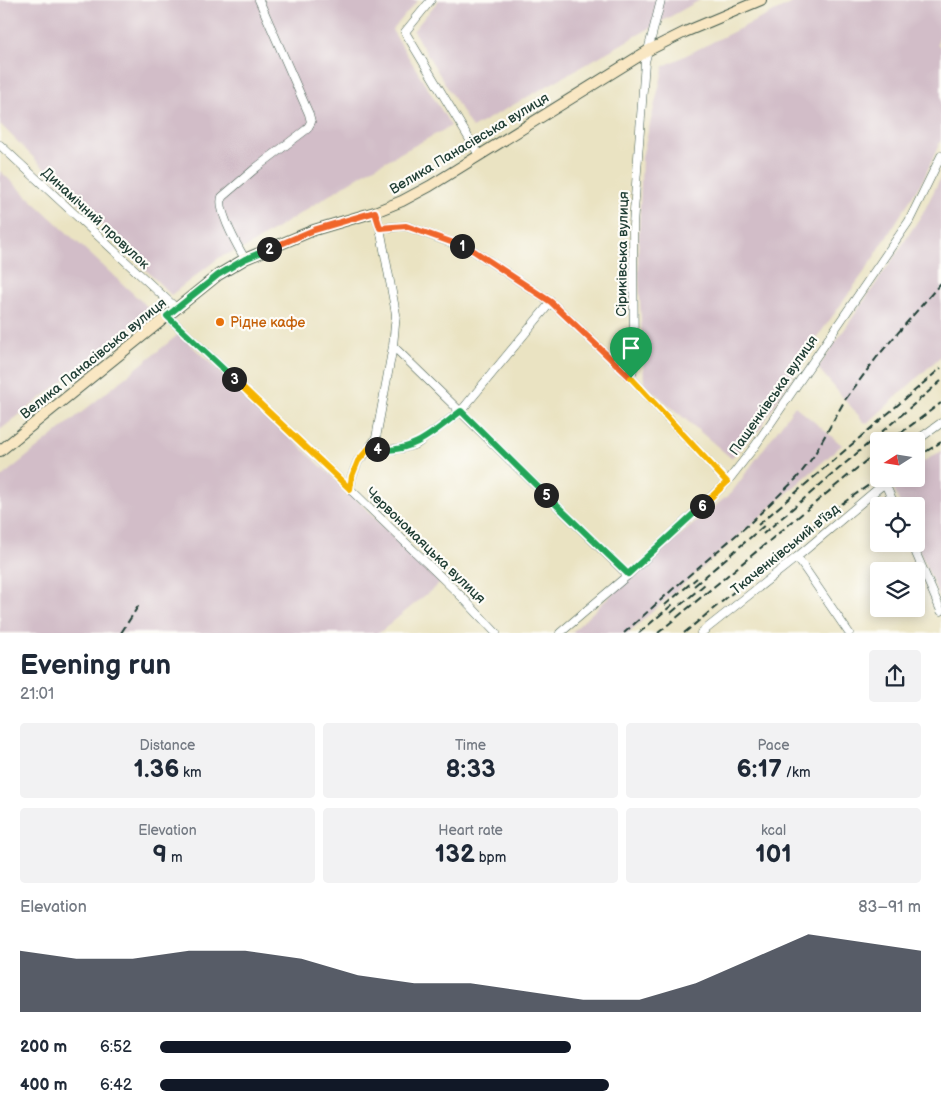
<!DOCTYPE html>
<html lang="en">
<head>
<meta charset="utf-8">
<style>
	:root { --surface:#fff; --page:#f2f2f3; --text:#1f2937; --muted:#747a83; --accent:#111827 }
	body { margin:0; font-family:"Balsamiq Sans",sans-serif; background:var(--page); color:var(--text); height:100vh; display:flex; flex-direction:column; font-size:19px; white-space:nowrap }
	* { box-sizing:border-box; margin:0 }
	p { font-size:16px; color:var(--muted) }
	.icon { flex:none; width:28px; height:28px; fill:none; stroke:currentColor; stroke-width:2; stroke-linecap:round; stroke-linejoin:round }
	.map { position:relative; height:633px; overflow:hidden }
	.side { display:flex; flex-direction:column; background:var(--surface); flex:1 }
	.side>* { flex:none }
	.needle { width:32px; rotate:258deg }
	.controls { position:absolute; left:870px; top:432px; display:grid; gap:10px }
	.controls a { display:grid; place-items:center; width:55px; height:55px; border-radius:5px; background:var(--surface); box-shadow:0 2px 12px #0003; font-size:25px }
	.pin { position:absolute; display:grid; place-items:center; width:42px; height:42px; color:#fff; margin:-51px -21px; border-radius:50% 50% 50% 0; rotate:-45deg; box-shadow:0 0 5px #0007 }
	.pin .icon { rotate:45deg }
	.km { position:absolute; width:25px; height:25px; margin:-12px; border-radius:50%; background:#222; color:#fff; font-size:14px; line-height:25px; text-align:center }
	.round { display:grid; place-items:center; flex:none; width:52px; height:52px; border-radius:5px; background:var(--page) }
	.summary { display:flex; align-items:center; justify-content:space-between; height:85px; padding:0 20px }
	h1 { font-size:28px; font-weight:600; line-height:38px }
	.figures { display:grid; grid-template-columns:repeat(3,1fr); gap:8px; height:85px; padding:5px 20px }
	.figures div { display:grid; align-content:center; border-radius:5px; background:var(--page); text-align:center }
	.figures b { font-size:25px; font-weight:600 }
	.figures small { font-size:14px; font-weight:400 }
	.figures p { font-size:14px }
	.chart { height:140px; padding:10px 20px }
	.chart p { display:flex; justify-content:space-between }
	.chart svg { width:100%; height:90px; margin-top:5px; fill:var(--accent); opacity:.7 }
	ul { padding:0 20px; list-style:none; font-size:16px }
	li { display:grid; grid-template-columns:80px 60px 1fr; align-items:center; height:38px }
	li i { height:12px; border-radius:6px; background:var(--accent) }
	.map>svg:first-child { display:block }
	.industrial { fill:#d2bdc8 }
	.lines { fill:none; stroke-linecap:round; stroke-linejoin:round }
	.street-casing { stroke:#3d5649; stroke-width:9 }
	.secondary-casing { stroke:#3d5649; stroke-width:12 }
	.street { stroke:#fff; stroke-width:8 }
	.secondary { stroke:#f9e7c3; stroke-width:10 }
	.rail { stroke:#1f3d34; stroke-width:2; stroke-dasharray:8 4; stroke-linecap:butt }
	.split-1-casing { stroke:#fff; stroke-width:10 }
	.split-2-casing { stroke:#fff; stroke-width:10 }
	.split-3-casing { stroke:#fff; stroke-width:10 }
	.split-4-casing { stroke:#fff; stroke-width:10 }
	.split-5-casing { stroke:#fff; stroke-width:10 }
	.split-6-casing { stroke:#fff; stroke-width:10 }
	.split-7-casing { stroke:#fff; stroke-width:10 }
	.split-1 { stroke:#f0652b; stroke-width:6 }
	.split-2 { stroke:#f0652b; stroke-width:6 }
	.split-3 { stroke:#22a559; stroke-width:6 }
	.split-4 { stroke:#f5b400; stroke-width:6 }
	.split-5 { stroke:#22a559; stroke-width:6 }
	.split-6 { stroke:#22a559; stroke-width:6 }
	.split-7 { stroke:#f5b400; stroke-width:6 }
	.food-dot { fill:#e8710a; stroke:#fdfcf7; stroke-width:2 }
	.labels { text-anchor:middle; stroke-width:4.5; stroke-linejoin:round; paint-order:stroke }
	.street-label { font-size:14px; fill:#1f3d34; stroke:#fdfcf7 }
	.food-label { font-size:14px; fill:#c56008; stroke:#fdfcf7; text-anchor:start }
</style>
</head>
<body>
<div class="map">
<svg width="941" height="633" viewBox="0 0 941 633">
	<rect width="100%" height="100%" fill="#fdfcf7"/>
	<filter id="ink" filterUnits="userSpaceOnUse"><feTurbulence type="fractalNoise" baseFrequency=".02" numOctaves="2"/><feDisplacementMap in="SourceGraphic" scale="10" xChannelSelector="R" yChannelSelector="G"/><feConvolveMatrix kernelMatrix="1 2 1 2 8 2 1 2 1" color-interpolation-filters="sRGB"/></filter>
	<filter id="wash" filterUnits="userSpaceOnUse"><feTurbulence type="fractalNoise" baseFrequency=".0096" numOctaves="4" result="noise"/><feDisplacementMap in="SourceGraphic" scale="20" xChannelSelector="R" yChannelSelector="G"/><feGaussianBlur stdDeviation="1.12" result="paint"/><feColorMatrix in="noise" values="0 0 0 0 0 0 0 0 0 0 0 0 0 0 0 0 0 1.4 0 .05"/><feComposite in="paint" operator="in"/></filter>
	<g filter="url(#wash)">
		<rect width="100%" height="100%" fill="#eae3c2"/>
		<path class="industrial" d="M0,0h418l-26,30 59,96 -82,44 -122,77 -27,10 -49,38 -171,-171z
			M439,0h261l-228,128 -59,-97z
			M798,0h143v31l-4,13 4,3v93l-17,38 -59,93 -54,75 -51,83 -29,29 -87,-74 -6,-126 4,-101 22,-91z
			M0,171l152,140 -152,119z
			M941,177v179l-73,67 -4,-1 -46,-54 79,-115 27,-42z
			M179,334l172,160 89,89 -61,50h-379v-155z
			M795,406l47,39 -214,188h-57l57,-54 104,-87z
			M941,451v150l-25,-58v-37h-15l-11,-26 3,-1h23v-13z"/>
	</g>
	<g filter="url(#ink)">
		<g class="lines">
			<defs>
				<path id="street" d="M431,0l-26,32 74,123
					M661,0l-16,62 -12,163 1,140 -3,13 96,104
					M0,145l176,163
					M375,212l5,16 16,86 -3,32 -17,92 -10,15 -8,8 -6,15 -2,13 112,108 34,36
					M380,228l26,-2 68,25 77,51 80,76
					M245,259c-7,-12 -28,-49 -23,-62l35,-30 50,-38 4,-7 -2,-8 -50,-114
					M167,316l183,173
					M393,346l235,229
					M916,441l25,-18
					M370,447l16,3 17,-2 14,-4 44,-33 90,-109
					M883,479l12,27
					M912,544l29,67
					M797,557l52,76
					M560,633l68,-58 99,-93 28,-36 154,-225 32,-65
					M701,633l96,-76 83,-70 6,-3"/>
				<path id="secondary" d="M0,451l218,-176 27,-16 69,-29 61,-18 27,-11 28,-15 219,-136 36,-18 76,-32"/>
			</defs>
			<use href="#street" class="street-casing"/>
			<use href="#secondary" class="secondary-casing"/>
			<use href="#street" class="street"/>
			<use href="#secondary" class="secondary"/>
			<path class="rail" d="M890,441l51,-38
				M916,458l25,-16
				M758,525l183,-157
				M763,534l178,-153
				M694,586l72,-62
				M665,605l32,-27
				M671,613l34,-29
				M121,633l18,-28
				M624,633l49,-44 75,-64 49,-47 16,-21 32,-57 32,-43 64,-74
				M639,633l34,-29
				M658,633l221,-183
				M684,633l149,-123 46,-32"/>
		</g>
	</g>
	<g class="lines" filter="url(#ink)">
		<defs>
			<path id="split-1" d="M462,246l12,5 77,51 80,76"/>
			<path id="split-2" d="M269,249l45,-19 61,-18 5,16 26,-2 56,20"/>
			<path id="split-3" d="M234,379l-67,-63 51,-41 27,-16 24,-10"/>
			<path id="split-4" d="M234,379l116,110 2,-13 6,-15 12,-14 7,2"/>
			<path id="split-5" d="M377,449c34,6 59,-19 84,-38l85,84"/>
			<path id="split-6" d="M546,495l82,79 74,-68"/>
			<path id="split-7" d="M631,378l96,104 -25,24"/>
		</defs>
		<use href="#split-1" class="split-1-casing"/>
		<use href="#split-2" class="split-2-casing"/>
		<use href="#split-3" class="split-3-casing"/>
		<use href="#split-4" class="split-4-casing"/>
		<use href="#split-5" class="split-5-casing"/>
		<use href="#split-6" class="split-6-casing"/>
		<use href="#split-7" class="split-7-casing"/>
		<use href="#split-1" class="split-1"/>
		<use href="#split-2" class="split-2"/>
		<use href="#split-3" class="split-3"/>
		<use href="#split-4" class="split-4"/>
		<use href="#split-5" class="split-5"/>
		<use href="#split-6" class="split-6"/>
		<use href="#split-7" class="split-7"/>
	</g>
	<circle class="food-dot" cx="220" cy="322" r="5"/>
	<g class="labels">
		<g class="street-label">
			<text transform="translate(469 143) rotate(-31)" y="5">Велика Панасівська вулиця</text>
			<text transform="translate(96 218) rotate(43)" y="5">Динамічний провулок</text>
			<text transform="translate(622 254) rotate(-89)" y="5">Сіриківська вулиця</text>
			<text transform="translate(93 358) rotate(-39)" y="5">Велика Панасівська вулиця</text>
			<text transform="translate(773 395) rotate(-55)" y="5">Пащенківська вулиця</text>
			<text transform="translate(426 545) rotate(44)" y="5">Червономаяцька вулиця</text>
			<text transform="translate(785 549) rotate(-39)" y="5">Ткаченківський в'їзд</text>
		</g>
		<g class="food-label">
			<text x="230" y="327">Рідне кафе</text>
		</g>
	</g>
</svg>
<div class="controls">
<a><svg class="needle" viewBox="-14 -14 28 28"><path d="M0-13l5 13h-10z" fill="#e53935"/><path d="M0 13l5-13h-10z" fill="#747a83"/></svg></a>
<a><svg class="icon" aria-label="locate" viewBox="0 0 24 24"><circle cx="12" cy="12" r="6"/><path d="M12 2v4M12 18v4M2 12h4M18 12h4"/></svg></a>
<a><svg class="icon" aria-label="layers" viewBox="0 0 24 24"><path d="M12 4l9 5-9 5-9-5zM3 14l9 5 9-5"/></svg></a>
</div>
<div class="pin" style="left:631px;top:378px;background:#1e9e55"><svg class="icon" aria-label="arrive" viewBox="0 0 24 24"><path d="M6 21V4h12l-3 4 3 4H6"/></svg></div>
<b class="km" style="left:462px;top:246px">1</b>
<b class="km" style="left:269px;top:249px">2</b>
<b class="km" style="left:234px;top:379px">3</b>
<b class="km" style="left:377px;top:449px">4</b>
<b class="km" style="left:546px;top:495px">5</b>
<b class="km" style="left:702px;top:506px">6</b>
</div>
<section class="side">
<div class="summary"><div><h1>Evening run</h1><p>21:01</p></div><a class="round"><svg class="icon" aria-label="share" viewBox="0 0 24 24"><path d="M12 15V3M7 8l5-5 5 5M5 13v7h14v-7"/></svg></a></div>
<div class="figures">
<div><p>Distance</p><b>1.36<small> km</small></b></div>
<div><p>Time</p><b>8:33</b></div>
<div><p>Pace</p><b>6:17<small> /km</small></b></div>
</div>
<div class="figures">
<div><p>Elevation</p><b>9<small> m</small></b></div>
<div><p>Heart rate</p><b>132<small> bpm</small></b></div>
<div><p>kcal</p><b>101</b></div>
</div>
<div class="chart"><p><span>Elevation</span>83–91 m</p>
<svg viewBox="0 0 160 44" preserveAspectRatio="none"><path d="M0 44V14L10 18L20 18L30 14L40 14L50 18L60 26L70 30L80 30L90 34L100 38L110 38L120 30L130 18L140 6L150 10L160 14V44z"/></svg>
</div>
<ul>
<li><b>200 m</b>6:52<i style="width:54%"></i></li>
<li><b>400 m</b>6:42<i style="width:59%"></i></li>
</ul>
</section>
</body>
</html>
